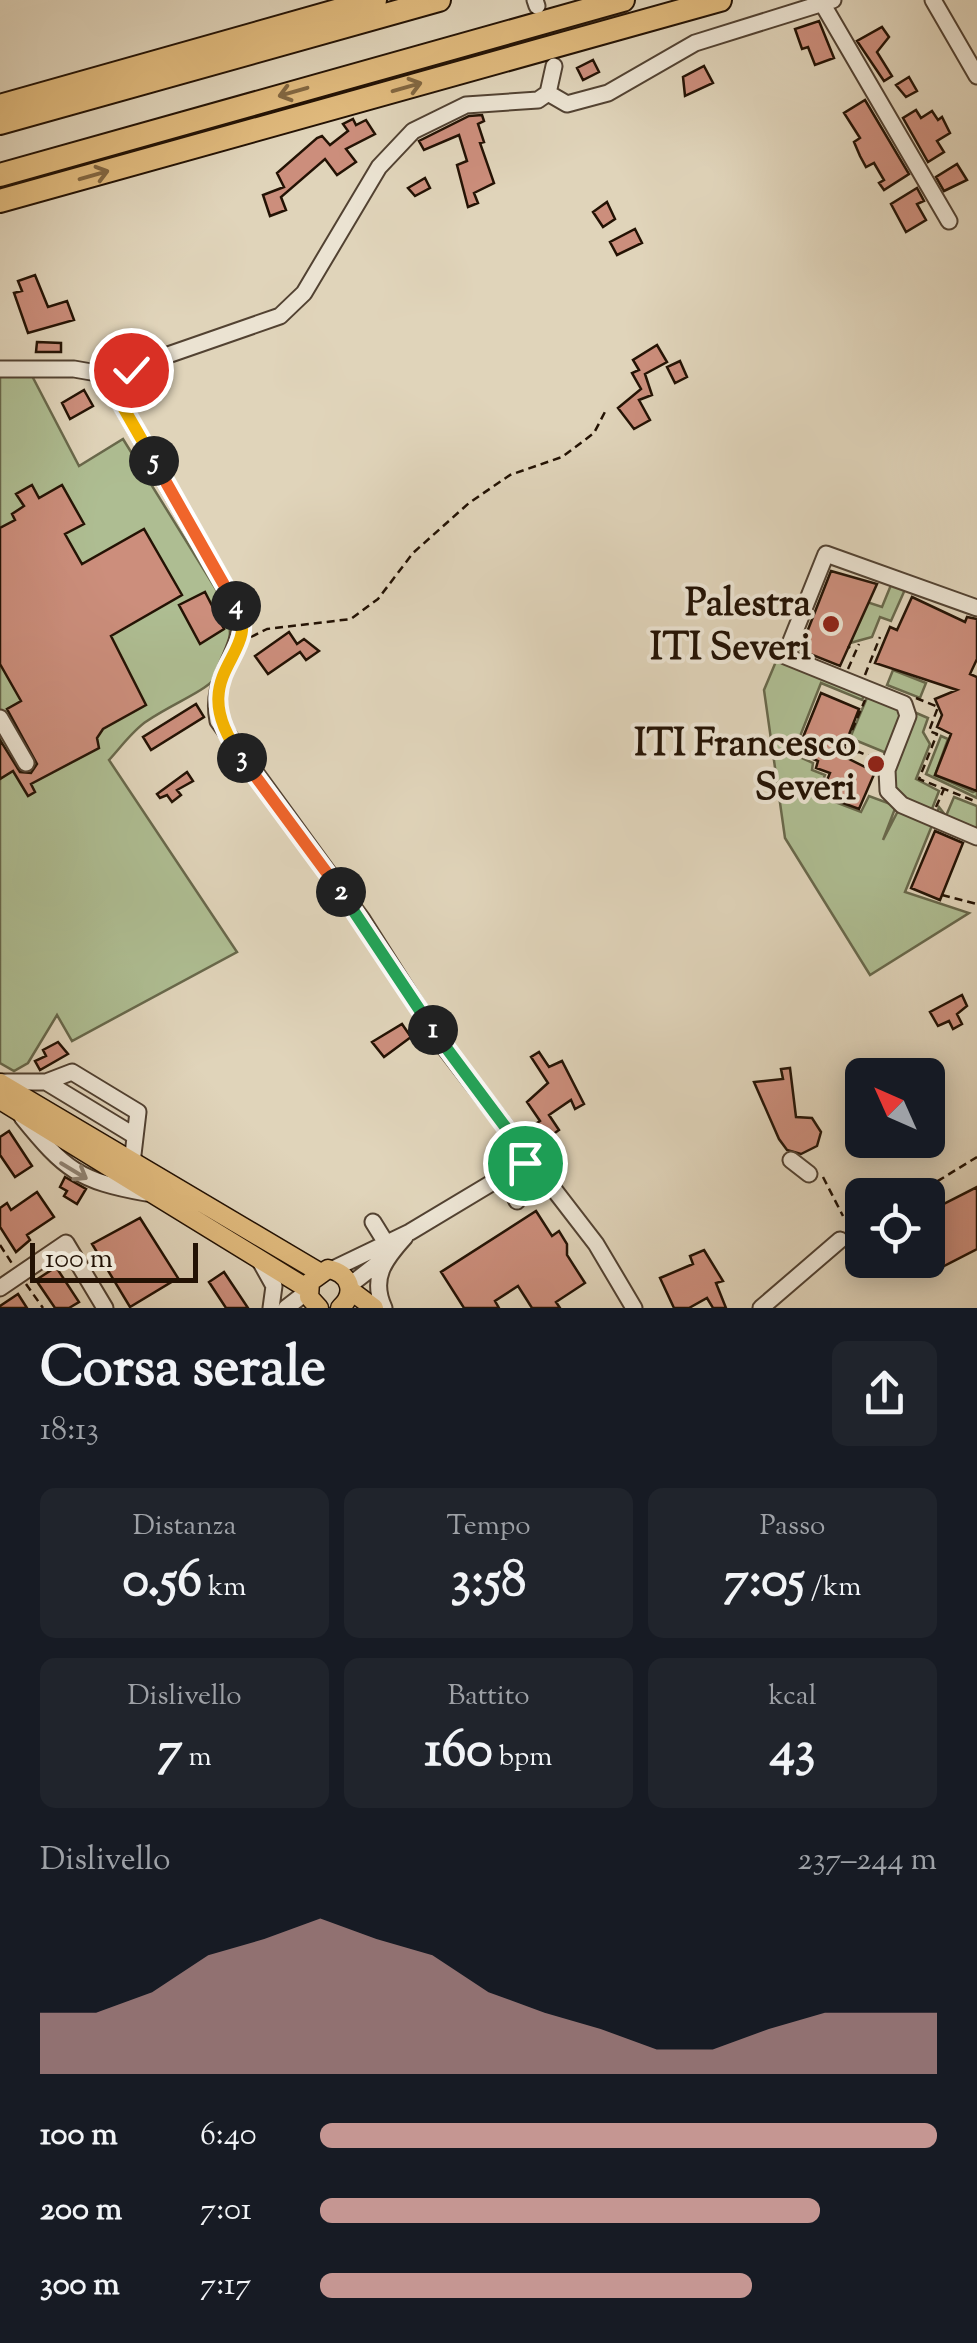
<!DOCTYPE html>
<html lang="it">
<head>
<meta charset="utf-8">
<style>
	:root { --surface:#171b24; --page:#20242c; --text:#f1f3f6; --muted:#9ea1a6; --accent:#c59692 }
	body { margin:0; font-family:"Sorts Mill Goudy",serif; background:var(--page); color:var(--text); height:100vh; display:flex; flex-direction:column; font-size:38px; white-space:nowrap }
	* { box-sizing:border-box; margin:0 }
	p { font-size:32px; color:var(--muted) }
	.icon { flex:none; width:55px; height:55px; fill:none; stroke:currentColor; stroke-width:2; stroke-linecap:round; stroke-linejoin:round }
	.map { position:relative; height:1308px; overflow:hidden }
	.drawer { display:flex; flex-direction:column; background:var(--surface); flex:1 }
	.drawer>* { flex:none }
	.needle { width:65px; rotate:315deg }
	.buttons { position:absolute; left:845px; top:1058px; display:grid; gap:20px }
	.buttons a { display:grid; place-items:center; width:100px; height:100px; border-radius:15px; background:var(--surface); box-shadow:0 5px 25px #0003; font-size:50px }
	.scale { position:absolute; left:30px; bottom:25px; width:168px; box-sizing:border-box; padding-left:10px; border:5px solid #231204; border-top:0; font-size:28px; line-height:35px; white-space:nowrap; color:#231204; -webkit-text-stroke:8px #ebe3d2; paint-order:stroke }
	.pin { position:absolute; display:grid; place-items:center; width:85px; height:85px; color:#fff; margin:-42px; border:5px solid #fff; border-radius:50%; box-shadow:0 2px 10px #0007 }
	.km { position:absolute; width:50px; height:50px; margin:-25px; border-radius:50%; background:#222; color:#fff; font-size:28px; line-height:50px; text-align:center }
	.round { display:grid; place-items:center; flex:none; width:105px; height:105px; border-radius:15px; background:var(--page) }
	.overview { display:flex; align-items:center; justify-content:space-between; height:170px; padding:0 40px }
	h1 { font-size:55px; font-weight:700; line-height:75px }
	.stats { display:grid; grid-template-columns:repeat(3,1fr); gap:15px; height:170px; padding:10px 40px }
	.stats div { display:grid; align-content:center; border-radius:15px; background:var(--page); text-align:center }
	.stats b { font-size:50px; font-weight:700 }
	.stats small { font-size:28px; font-weight:400 }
	.stats p { font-size:28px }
	.chart { height:280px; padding:20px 40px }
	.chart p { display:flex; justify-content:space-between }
	.chart svg { width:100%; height:180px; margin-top:10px; fill:var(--accent); opacity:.7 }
	ul { padding:0 40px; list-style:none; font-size:32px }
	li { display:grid; grid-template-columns:160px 120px 1fr; align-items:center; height:75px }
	li i { height:25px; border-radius:12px; background:var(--accent) }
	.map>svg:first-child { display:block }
	.green { fill:#aebd92; stroke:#68684b; stroke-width:2.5 }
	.building { fill:#cc8e7c; stroke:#231204; stroke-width:2.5 }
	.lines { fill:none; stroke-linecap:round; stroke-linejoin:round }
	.minor-casing { stroke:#524232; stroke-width:19 }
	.major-casing { stroke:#231204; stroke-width:21 }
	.highway-casing { stroke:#231204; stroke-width:26 }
	.path { stroke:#231204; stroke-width:2.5; stroke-dasharray:8 5; stroke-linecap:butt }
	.minor { stroke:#ebe3d2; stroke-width:15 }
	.major { stroke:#e0ba7d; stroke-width:18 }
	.highway { stroke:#e0ba7d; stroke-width:22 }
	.oneway { stroke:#826640 }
	.oneway2 { stroke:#918575 }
	.split-1-casing { stroke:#fff; stroke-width:20 }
	.split-2-casing { stroke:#fff; stroke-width:20 }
	.split-3-casing { stroke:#fff; stroke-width:20 }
	.split-4-casing { stroke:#fff; stroke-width:20 }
	.split-5-casing { stroke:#fff; stroke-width:20 }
	.split-6-casing { stroke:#fff; stroke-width:20 }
	.split-1 { stroke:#22a559; stroke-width:12 }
	.split-2 { stroke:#22a559; stroke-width:12 }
	.split-3 { stroke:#f0652b; stroke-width:12 }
	.split-4 { stroke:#f5b400; stroke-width:12 }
	.split-5 { stroke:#f0652b; stroke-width:12 }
	.split-6 { stroke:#f5b400; stroke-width:12 }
	.poi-dot { fill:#8f2418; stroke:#ebe3d2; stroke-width:4 }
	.labels { text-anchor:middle; stroke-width:8; stroke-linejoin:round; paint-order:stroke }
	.poi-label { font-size:38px; font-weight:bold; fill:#231204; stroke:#ebe3d2; text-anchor:end }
</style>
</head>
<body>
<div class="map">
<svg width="977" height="1308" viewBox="0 0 977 1308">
	<rect width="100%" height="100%" fill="#e0d4ba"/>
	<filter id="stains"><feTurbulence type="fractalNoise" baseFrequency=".002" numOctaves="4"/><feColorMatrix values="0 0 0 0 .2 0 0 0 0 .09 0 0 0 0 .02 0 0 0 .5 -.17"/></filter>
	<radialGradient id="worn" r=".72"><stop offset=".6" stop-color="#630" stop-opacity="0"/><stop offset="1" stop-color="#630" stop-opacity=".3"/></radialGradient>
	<path class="green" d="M30,372l49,94 44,-27 104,168c15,81 -26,78 -80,114 -14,9 -26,26 -38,39l128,192 -165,89 -15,-26 -29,48 -14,8 -14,-8v-689z
		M891,585h16l-16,36 -11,-4 -8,20 -22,6 17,-41 15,5z
		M777,659l89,32 -4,9 -41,-17 -28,71 20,9 -1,7 13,5 -8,20 44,17 8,-16 27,10 -13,34 17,-33 33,16 -28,69 64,21 -99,62 -85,-137 -21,-148z
		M893,670l33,13 -6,15 -33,-13z
		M869,693l34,19 -14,42 -39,-16z
		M914,712l14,6 -5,14 7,12 -14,35 23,12 -9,23 -27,-11 -14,-19z
		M941,736l7,3 -13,36 38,17 4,-2v8l-51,-24z
		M954,797l23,9v27l-41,-17 3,-9 7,9z"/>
	<path class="building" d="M819,21l15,37 -19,7 -7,-18 -6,2 -7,-20z
		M882,27l7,10 -12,15 15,24 -8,5 -27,-40z
		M593,60l6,12 -16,8 -6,-12z
		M704,66l9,17 -28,13 -2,-19z
		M909,77l8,14 -11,6 -10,-12z
		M865,100l44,74 -25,16 -5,-7 5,-3 -10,-17 -8,4 -6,-11 -6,-14 6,-4 -16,-25z
		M916,110l5,8 11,-7 6,9 4,-3 8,16 -13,8 7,11 -16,10 -25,-44z
		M482,115l2,6 -6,3 6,18 -4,1 14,40 -20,10 4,10 -10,4 -11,-42 10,-4 -8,-26 -35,15 -5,-9 50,-25z
		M353,119l3,6 10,-5 9,14 -29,15 10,13 -19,13 -12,-16 -44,38 5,13 -16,6 -7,-21 21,-8 -7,-14 40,-35 5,-2 8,9 18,-14 -5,-7z
		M957,164l10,16 -23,11 -8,-14z
		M425,178l5,10 -15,8 -7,-8z
		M917,188l7,13 -7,3 9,16 -20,12 -15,-28z
		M607,202l8,17 -12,8 -10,-15z
		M635,229l7,14 -25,12 -7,-13z
		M35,275l13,32 19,-6 7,19 -46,13 -14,-40 8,-2 -4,-10z
		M37,342l24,1v9h-25z
		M657,345l10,17 -22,12 7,21 -13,5 11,20 -16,9 -16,-21 23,-19 -9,-16 7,-3 -6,-10z
		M680,361l7,16 -12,6 -8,-16z
		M84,390l9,16 -23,13 -8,-16z
		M32,485l7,13 23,-13 22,39 -19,10 17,30 62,-35 38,66 -71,41 35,69 -43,24 -6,9 2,10 -68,36 4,8 -7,4 -15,-25 -13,8v-39l20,32 11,1 6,-9 -30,-55 14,-8 -21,-37v-136l15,-8 -3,-6 12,-8 -8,-12z
		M831,571l46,13 -37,82 -40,-16z
		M205,592l19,37 -24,15 -21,-39z
		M912,597l53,25 2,-5 10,2v40l-7,15 7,3v114l-42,-16 16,-41 -14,-7 5,-12 -7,-16 22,-9 -82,-27 15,-36 7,3z
		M289,632l8,12 7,-5 15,12 -13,9 -6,-8 -32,22 -13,-18z
		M821,693l38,16 -18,46 34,17 -16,37 -38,-14 9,-22 -14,-5 2,-7 -21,-9z
		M196,704l8,13 -53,33 -8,-13z
		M187,772l6,9 -16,9 4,5 -9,7 -5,-7 -7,3 -3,-4z
		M935,831l28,12 -23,57 -29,-12z
		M962,995l5,11 -10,8 5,10 -9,5 -4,-8 -11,5 -8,-14z
		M402,1024l9,13 -27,20 -12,-15z
		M58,1042l10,12 -28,16 -5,-9 11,-5 -3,-6z
		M539,1052l10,15 13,-6 22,43 -9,5 -4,-9 -22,15 10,15 -14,10 -11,-15 6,-4 -13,-19 21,-19 -17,-26z
		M790,1068l6,49 16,1 9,14 -4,14 -16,8 -14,-4 -8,-11 -25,-57 29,-3 -2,-10z
		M9,1131l23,35 -17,11 -15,-22v-18z
		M65,1177l21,12 -9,15 -13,-8 3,-5 -7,-4z
		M977,1187v62l-35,18 -14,-28v-27z
		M37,1192l17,25 -27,18 3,5 -14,12 -16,-25v-19l7,-5 4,7z
		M536,1211l16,25 7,-5 8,13v11l18,28 -29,19 4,6h-28l-14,-22 -23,15 4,7h-35l-23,-36z
		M140,1218l38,60 -48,29 -38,-63z
		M704,1250l19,31 -7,2 10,25h-13l-6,-10 -18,10h-15l-14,-30 33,-14 -3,-8z
		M56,1267l23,35 -10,6h-14l-19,-28z
		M224,1272l24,36h-22l-17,-26z
		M18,1294l9,14h-27v-2z"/>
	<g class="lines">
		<defs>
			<path id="minor" d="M535,0l2,6
				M933,0l44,76
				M822,3l127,218
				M554,66l-6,27 -10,7 -72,5 -53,26 -34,36 -75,126 -24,23 -141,49 -19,12 -1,23 122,215c0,43 -32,63 -23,106l144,198 76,120 158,205 38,64
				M548,93l19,11 41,-11 87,-50 138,-43
				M0,369h74l46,8
				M977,608l-151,-54 -41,102 119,48 4,12 -21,54 1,21 14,14 75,32
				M0,718l26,45
				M0,1082h46l26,-10 66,40 -6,51
				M46,1082l89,54
				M22,1117c43,53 57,64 124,76
				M791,1160l18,14
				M504,1176l13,25
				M373,1222l13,21
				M260,1261l14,25 -3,22
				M333,1269l77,-37 120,-72
				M350,1285l36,-28
				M0,1288l66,-45 39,65
				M286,1308l22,-17
				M384,1308c-14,-30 1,-49 21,-71
				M761,1308l79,-68"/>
			<path id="major" d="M0,1083l319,189
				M0,1100l308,189
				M350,1290l24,18
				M319,1308l-10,-11 1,-15 18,-13c22,4 29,24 12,39"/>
			<path id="highway" d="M0,106l375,-106
				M0,123l439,-123
				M0,175l623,-175
				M0,201l720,-201"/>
		</defs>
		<use href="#minor" class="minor-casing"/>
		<use href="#major" class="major-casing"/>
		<use href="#highway" class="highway-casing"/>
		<path class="path" d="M251,637l16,-8 84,-10 27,-20 35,-46 56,-50 41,-28 52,-18 32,-24 13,-25
			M848,646l2,2
			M848,669l11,-25
			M865,675l15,-38
			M916,698l22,9 -9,24 8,3 -18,45 58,23
			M842,754l23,-54
			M843,754l16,-2 20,8
			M936,807l8,-18
			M942,895l35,9
			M823,1177l20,39
			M915,1195l62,-38
			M0,1245l13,20
			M26,1284l17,24"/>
		<use href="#minor" class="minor"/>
		<use href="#major" class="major"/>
		<use href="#highway" class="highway"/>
	</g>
	<defs><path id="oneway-shaft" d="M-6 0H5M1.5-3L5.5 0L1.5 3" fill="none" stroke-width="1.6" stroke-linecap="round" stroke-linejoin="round" transform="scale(2.5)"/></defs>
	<g class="oneway">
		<use href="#oneway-shaft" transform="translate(407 87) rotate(-16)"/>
		<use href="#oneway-shaft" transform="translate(293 92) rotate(164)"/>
		<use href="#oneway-shaft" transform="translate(94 175) rotate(-16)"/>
	</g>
	<use class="oneway2" href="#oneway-shaft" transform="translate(74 1171) rotate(31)"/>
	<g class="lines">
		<defs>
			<path id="split-1" d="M433,1030l97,130 -5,3"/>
			<path id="split-2" d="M341,892l92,138"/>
			<path id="split-3" d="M242,758l99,134"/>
			<path id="split-4" d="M236,606c29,50 -57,66 6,152"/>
			<path id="split-5" d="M154,461l82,145"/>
			<path id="split-6" d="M131,370l-11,7 -1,23 35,61"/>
		</defs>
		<use href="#split-1" class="split-1-casing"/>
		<use href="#split-2" class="split-2-casing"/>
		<use href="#split-3" class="split-3-casing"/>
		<use href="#split-4" class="split-4-casing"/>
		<use href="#split-5" class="split-5-casing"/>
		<use href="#split-6" class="split-6-casing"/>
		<use href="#split-1" class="split-1"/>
		<use href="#split-2" class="split-2"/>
		<use href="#split-3" class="split-3"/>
		<use href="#split-4" class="split-4"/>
		<use href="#split-5" class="split-5"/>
		<use href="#split-6" class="split-6"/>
	</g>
	<g class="poi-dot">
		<circle cx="831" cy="624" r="10"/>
		<circle cx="876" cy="764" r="10"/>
	</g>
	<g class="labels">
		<g class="poi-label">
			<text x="811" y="615">Palestra<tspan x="811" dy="44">ITI Severi</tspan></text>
			<text x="856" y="755">ITI Francesco<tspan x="856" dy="44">Severi</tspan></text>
		</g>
	</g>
	<rect width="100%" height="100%" filter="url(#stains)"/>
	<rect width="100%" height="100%" fill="url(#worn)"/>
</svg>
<div class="buttons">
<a><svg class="needle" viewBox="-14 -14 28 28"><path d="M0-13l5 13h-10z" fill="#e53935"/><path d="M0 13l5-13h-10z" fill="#9ea1a6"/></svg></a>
<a><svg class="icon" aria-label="locate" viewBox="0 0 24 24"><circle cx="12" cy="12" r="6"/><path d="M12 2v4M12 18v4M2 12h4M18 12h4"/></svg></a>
</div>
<div class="scale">100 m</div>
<div class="pin" style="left:525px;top:1163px;background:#1e9e55"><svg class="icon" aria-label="arrive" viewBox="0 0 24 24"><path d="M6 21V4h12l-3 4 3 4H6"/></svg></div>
<div class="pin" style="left:131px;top:370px;background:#d93025"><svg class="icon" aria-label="check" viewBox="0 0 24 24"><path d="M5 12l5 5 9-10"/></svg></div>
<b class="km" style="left:433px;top:1030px">1</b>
<b class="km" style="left:341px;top:892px">2</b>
<b class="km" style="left:242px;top:758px">3</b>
<b class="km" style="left:236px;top:606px">4</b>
<b class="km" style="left:154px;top:461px">5</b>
</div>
<section class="drawer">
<div class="overview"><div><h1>Corsa serale</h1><p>18:13</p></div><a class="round"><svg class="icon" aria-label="share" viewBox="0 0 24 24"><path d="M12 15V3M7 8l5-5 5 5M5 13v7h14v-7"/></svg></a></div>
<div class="stats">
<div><p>Distanza</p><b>0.56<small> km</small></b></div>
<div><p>Tempo</p><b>3:58</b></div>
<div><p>Passo</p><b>7:05<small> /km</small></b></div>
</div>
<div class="stats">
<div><p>Dislivello</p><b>7<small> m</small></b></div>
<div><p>Battito</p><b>160<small> bpm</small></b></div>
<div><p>kcal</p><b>43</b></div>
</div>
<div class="chart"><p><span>Dislivello</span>237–244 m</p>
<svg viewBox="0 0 160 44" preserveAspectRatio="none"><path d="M0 44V29L10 29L20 24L30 15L40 11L50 6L60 11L70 15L80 24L90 29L100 33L110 38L120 38L130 33L140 29L150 29L160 29V44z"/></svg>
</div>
<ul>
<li><b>100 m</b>6:40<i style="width:100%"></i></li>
<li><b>200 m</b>7:01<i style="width:81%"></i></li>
<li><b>300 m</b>7:17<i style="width:70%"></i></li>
</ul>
</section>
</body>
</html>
